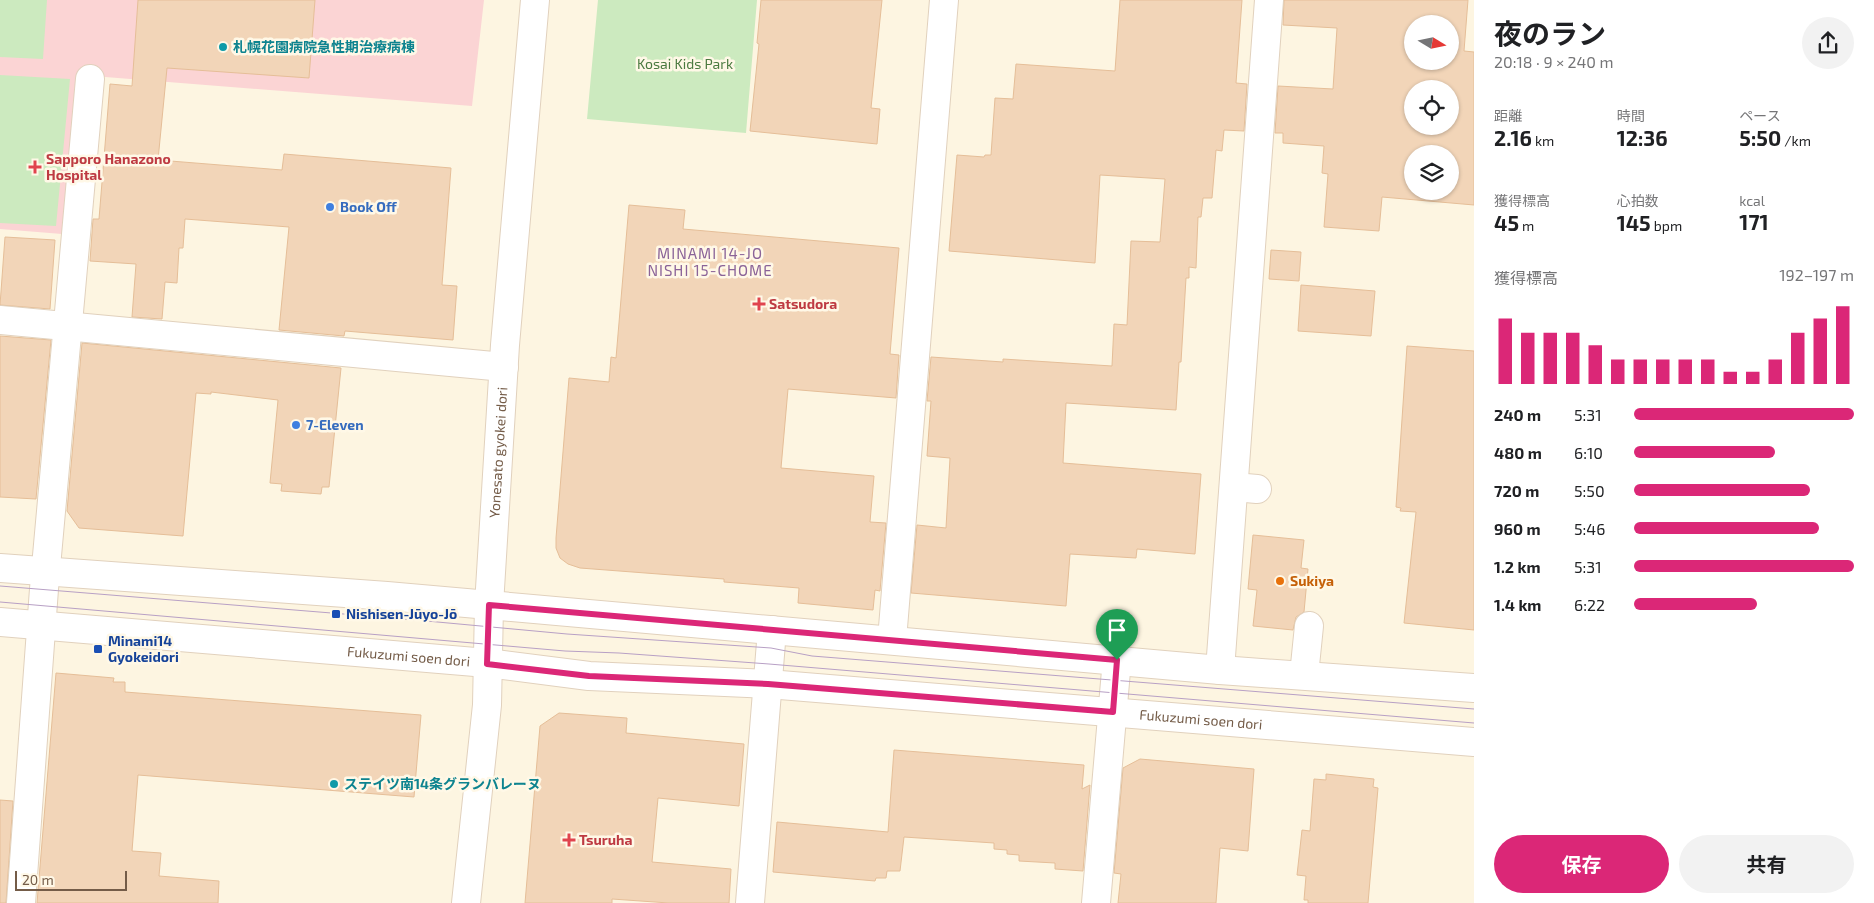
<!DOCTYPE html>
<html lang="ja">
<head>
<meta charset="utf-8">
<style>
	:root { --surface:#fff; --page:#f2f2f2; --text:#202124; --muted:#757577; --accent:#db2777 }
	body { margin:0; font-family:"Exo 2","Noto Sans JP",sans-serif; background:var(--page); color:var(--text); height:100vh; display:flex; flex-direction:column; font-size:19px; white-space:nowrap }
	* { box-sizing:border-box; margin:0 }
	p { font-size:16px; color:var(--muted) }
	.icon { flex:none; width:28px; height:28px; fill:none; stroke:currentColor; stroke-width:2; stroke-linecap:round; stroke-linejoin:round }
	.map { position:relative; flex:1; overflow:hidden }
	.drawer { display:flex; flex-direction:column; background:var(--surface); width:400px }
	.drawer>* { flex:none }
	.needle { width:32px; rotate:100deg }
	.tools { position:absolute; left:1404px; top:15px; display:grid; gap:10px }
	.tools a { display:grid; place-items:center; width:55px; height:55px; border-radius:50%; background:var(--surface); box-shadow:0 1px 4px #0004; font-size:25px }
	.scale { position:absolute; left:15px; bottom:12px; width:112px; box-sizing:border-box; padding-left:5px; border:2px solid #745c48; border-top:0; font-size:14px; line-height:18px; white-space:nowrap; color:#745c48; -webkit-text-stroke:4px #fff8e7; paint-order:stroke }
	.pin { position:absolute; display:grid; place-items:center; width:42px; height:42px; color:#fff; margin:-51px -21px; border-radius:50% 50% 50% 0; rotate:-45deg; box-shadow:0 0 5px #0007 }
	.pin .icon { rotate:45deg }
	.round { display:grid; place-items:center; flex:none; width:52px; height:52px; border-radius:26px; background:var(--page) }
	.head { display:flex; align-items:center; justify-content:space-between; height:85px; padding:0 20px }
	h1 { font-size:28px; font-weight:700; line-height:38px }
	.stats { display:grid; grid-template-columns:repeat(3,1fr); gap:8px; height:85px; padding:5px 20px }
	.stats div { display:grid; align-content:center }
	.stats b { font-size:21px; font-weight:700 }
	.stats small { font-size:14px; font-weight:400 }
	.stats p { font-size:14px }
	.chart { height:140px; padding:10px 20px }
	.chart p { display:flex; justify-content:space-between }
	.chart svg { width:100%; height:90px; margin-top:5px; stroke:var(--accent); stroke-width:6 }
	.action { display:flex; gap:10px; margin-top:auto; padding:10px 20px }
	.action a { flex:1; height:58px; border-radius:30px; background:var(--accent); color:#fff; font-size:20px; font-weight:700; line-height:58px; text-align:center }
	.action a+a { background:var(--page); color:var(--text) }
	ul { padding:0 20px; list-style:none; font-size:16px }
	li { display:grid; grid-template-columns:80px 60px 1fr; align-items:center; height:38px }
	li i { height:12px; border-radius:6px; background:var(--accent) }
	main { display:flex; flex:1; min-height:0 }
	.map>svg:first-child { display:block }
	.medical { fill:#fbd4d4 }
	.green { fill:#cceabf }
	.building { fill:#f2d5b8; stroke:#e5be98; fill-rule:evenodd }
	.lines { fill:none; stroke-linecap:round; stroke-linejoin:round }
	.minor-casing { stroke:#e1d1bd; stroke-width:30 }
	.minor { stroke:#fff; stroke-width:28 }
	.tram { stroke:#b8a0c5; stroke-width:1 }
	.route-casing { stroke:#fff; stroke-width:10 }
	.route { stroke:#db2777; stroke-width:6 }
	.culture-dot { fill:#0f9aa8; stroke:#fff8e7; stroke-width:2 }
	.health-dot { fill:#e0444e; stroke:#fff8e7; stroke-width:2 }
	.shop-dot { fill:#3f7fe0; stroke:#fff8e7; stroke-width:2 }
	.food-dot { fill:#e8710a; stroke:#fff8e7; stroke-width:2 }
	.transit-dot { fill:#1a4fb4; stroke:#fff8e7; stroke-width:2 }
	.labels { text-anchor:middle; stroke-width:5; stroke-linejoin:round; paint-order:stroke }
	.culture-label { font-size:14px; font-weight:bold; fill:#0d838f; stroke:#fff8e7; text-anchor:start }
	.park-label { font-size:14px; fill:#4b7a40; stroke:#fff8e7 }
	.health-label { font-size:14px; font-weight:bold; fill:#be3a42; stroke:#fff8e7; text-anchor:start }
	.shop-label { font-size:14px; font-weight:bold; fill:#366cbe; stroke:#fff8e7; text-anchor:start }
	.street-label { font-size:14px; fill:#745c48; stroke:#fff8e7 }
	.food-label { font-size:14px; font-weight:bold; fill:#c56008; stroke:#fff8e7; text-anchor:start }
	.transit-label { font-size:14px; font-weight:bold; fill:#164399; stroke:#fff8e7; text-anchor:start }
	.neighbourhood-label { font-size:15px; letter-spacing:1px; fill:#8b6398; stroke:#fff8e7 }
</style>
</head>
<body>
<main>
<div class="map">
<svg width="1474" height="903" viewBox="0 0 1474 903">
	<rect width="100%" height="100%" fill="#fdf5e1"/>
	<path class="medical" d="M0,0h484l-12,106 -392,-31 -18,159 -62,-5z"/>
	<path class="green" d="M0,0h47l-4,59 -43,-2z
		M598,0h159l-11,133 -159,-14z
		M0,75l70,4 -14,147 -56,-3z"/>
	<path class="building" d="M138,0h177l-6,78 -142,-10 -9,92 124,10 2,-16 167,14 -9,117 15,1 -4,54 -108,-9 -1,5 -65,-6 10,-103 -104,-8 -2,29h-4l-2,35 -12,-1 -3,37 -30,-2 4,-53 -46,-3 3,-42h6l11,-135 22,2z
		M761,0h121l-11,108 9,1 -3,35 -127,-13 9,-87 -2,-1z
		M1120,0h122l-6,83 11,1 -3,47 -20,-1 -2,21 -6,-1 -4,48h-9l-2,19h-3l-2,51 -7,-1v11h-3l-5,84h-2l-3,48 -110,-7 -3,60 138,11 -6,80 -58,-5 -1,9 -66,-4 -4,52 -155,-13 6,-68 29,3 4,-70 -23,-2 4,-55h-4l4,-44 72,5v-3l109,7 2,-42 13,1 4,-84 29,1 5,-63 -65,-4 -5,88 -146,-12 8,-96 27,2 1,-2h6l4,-57 18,1 3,-35 99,7z
		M1284,0h184l-4,51 10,1v153l-92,-8 -3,34 -55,-4 4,-53 -6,-1 2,-27 -41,-3v-10h-8l3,-47 55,3 4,-61 -54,-3zM1412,24h38v37h-38zM1412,89h38v37h-38zM1412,154h38v37h-38z
		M629,205l56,5 -2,19 216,19 -9,106 9,1 -3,43 -108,-9 -7,79 93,8 -4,46 16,1 -6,68 -5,-1 -2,20 -75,-7 1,-15 -75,-6v-3l-144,-11 -12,-4 -8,-6 -4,-10v-10l13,-160 40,4 2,-25 5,1z
		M5,237l50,3 -5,69 -50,-4z
		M1271,250l30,2 -2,29 -30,-2z
		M1301,285l74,6 -4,45 -73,-5z
		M0,336l51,4 -15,159 -36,-2z
		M82,343l259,25 -12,119h-7l-1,7 -40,-3 1,-7 -12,-1 8,-83 -67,-8v2l-15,-1 -13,143 -104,-8 -12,-17z
		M1407,346l67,5v279l-70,-7 12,-111 -16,-1 1,-3 -5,-1z
		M1253,535l51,5 -3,28 7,1 -4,43 -8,5 -3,13 -40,-4 4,-36 -9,-1z
		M56,673l58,5 -1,4h12v10l296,23 -7,82 -276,-22 -6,76 29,2 -2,23 60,5 -1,22h-181z
		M559,713l68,5 -1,15 118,11 -5,62 -81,-8 -6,64 79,7 -2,34h-60l-57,-4v4h-87l15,-177z
		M894,750l190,15 -2,24 8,-4 -7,86 -28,-2v-6l-36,-2v-6l-12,-1v-4l-13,-1v-6l-90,-6 -4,34h-13l-1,7h-10l-1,3 -102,-9 4,-50 111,10z
		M1140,759l114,10 -6,82 -28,-3 -4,55h-98l3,-29 -7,-1 9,-105z
		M1326,774l48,5 -1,8 5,1 -10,115h-60v-3h-4l2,-24 -9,-1 5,-45 8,1 4,-52 12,1z
		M0,800l13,1 -7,102h-6z"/>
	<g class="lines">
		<defs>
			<g id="minor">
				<path d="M0,320l504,47"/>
				<path d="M1234,487l23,2"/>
				<path d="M0,568l387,28 833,74 254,18"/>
				<path id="s1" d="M0,622l487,41 102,13 179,8 706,58"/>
				<path d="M892,640l52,-640"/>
				<path d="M1220,670l49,-670"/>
				<path d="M1304,675l5,-49"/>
				<path d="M21,903l23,-314 46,-510"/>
				<path id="s2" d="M466,903l21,-198 2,-100 16,-260 30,-345"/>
				<path d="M750,903l22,-273"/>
				<path d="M1096,903l21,-244"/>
			</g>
		</defs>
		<use href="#minor" class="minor-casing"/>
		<use href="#minor" class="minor"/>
		<path class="tram" d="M0,586l405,33 162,15 204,14 41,8 662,53
			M0,602l565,49 54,2 150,11 705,59"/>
	</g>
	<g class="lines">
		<defs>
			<path id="route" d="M489,605l628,55 -4,52 -345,-28 -179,-8 -102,-12z"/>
		</defs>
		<use href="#route" class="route-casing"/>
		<use href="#route" class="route"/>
	</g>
	<g class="culture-dot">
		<circle cx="223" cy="47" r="5"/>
		<circle cx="334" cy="784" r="5"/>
	</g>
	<g class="health-dot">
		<path d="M32.5 159.5h5v5h5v5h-5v5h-5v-5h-5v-5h5z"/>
		<path d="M756.5 296.5h5v5h5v5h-5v5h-5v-5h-5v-5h5z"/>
		<path d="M566.5 832.5h5v5h5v5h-5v5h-5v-5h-5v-5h5z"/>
	</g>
	<g class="shop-dot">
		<circle cx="330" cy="207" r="5"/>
		<circle cx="296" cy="425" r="5"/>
	</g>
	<circle class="food-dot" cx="1280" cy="581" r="5"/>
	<g class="transit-dot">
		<rect x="331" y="609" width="10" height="10" rx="2.5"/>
		<rect x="93" y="644" width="10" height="10" rx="2.5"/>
	</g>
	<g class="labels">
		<g class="culture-label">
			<text x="233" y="52">札幌花園病院急性期治療病棟</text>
			<text x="344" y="789">ステイツ南14条グランバレーヌ</text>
		</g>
		<g class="park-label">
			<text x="685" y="69">Kosai Kids Park</text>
		</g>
		<g class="health-label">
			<text x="46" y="164">Sapporo Hanazono<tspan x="46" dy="16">Hospital</tspan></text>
			<text x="769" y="309">Satsudora</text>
			<text x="579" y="845">Tsuruha</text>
		</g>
		<g class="shop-label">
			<text x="340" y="212">Book Off</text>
			<text x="306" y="430">7-Eleven</text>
		</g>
		<g class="street-label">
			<text dy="5" stroke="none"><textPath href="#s2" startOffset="452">Yonesato gyokei dori</textPath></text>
			<text dy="5" stroke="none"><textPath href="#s1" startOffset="410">Fukuzumi soen dori</textPath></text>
			<text dy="5" stroke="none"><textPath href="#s1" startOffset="1205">Fukuzumi soen dori</textPath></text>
		</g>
		<g class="food-label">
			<text x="1290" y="586">Sukiya</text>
		</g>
		<g class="transit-label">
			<text x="346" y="619">Nishisen-Jūyo-Jō</text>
			<text x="108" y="646">Minami14<tspan x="108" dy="16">Gyokeidori</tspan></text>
		</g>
		<g class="neighbourhood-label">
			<text x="710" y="259">MINAMI 14-JO<tspan x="710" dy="17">NISHI 15-CHOME</tspan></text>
		</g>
	</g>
</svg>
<div class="tools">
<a><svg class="needle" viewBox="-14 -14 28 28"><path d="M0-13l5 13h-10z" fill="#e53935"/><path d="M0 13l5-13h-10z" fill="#757577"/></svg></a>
<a><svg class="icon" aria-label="locate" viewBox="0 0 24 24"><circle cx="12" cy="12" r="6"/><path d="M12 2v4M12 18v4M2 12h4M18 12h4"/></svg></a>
<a><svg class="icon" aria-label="layers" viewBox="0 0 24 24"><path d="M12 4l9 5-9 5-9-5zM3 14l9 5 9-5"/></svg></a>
</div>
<div class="scale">20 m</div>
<div class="pin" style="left:1117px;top:660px;background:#1e9e55"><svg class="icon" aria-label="arrive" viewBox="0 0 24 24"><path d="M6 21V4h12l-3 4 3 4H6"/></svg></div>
</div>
<section class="drawer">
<div class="head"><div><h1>夜のラン</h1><p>20:18 · 9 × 240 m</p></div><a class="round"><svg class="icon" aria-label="share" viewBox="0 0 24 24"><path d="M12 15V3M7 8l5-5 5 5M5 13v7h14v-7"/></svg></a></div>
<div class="stats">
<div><p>距離</p><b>2.16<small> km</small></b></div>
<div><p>時間</p><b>12:36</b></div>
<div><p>ペース</p><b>5:50<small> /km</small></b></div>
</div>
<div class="stats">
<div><p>獲得標高</p><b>45<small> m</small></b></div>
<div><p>心拍数</p><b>145<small> bpm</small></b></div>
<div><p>kcal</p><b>171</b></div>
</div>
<div class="chart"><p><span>獲得標高</span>192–197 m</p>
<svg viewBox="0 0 160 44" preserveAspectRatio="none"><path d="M5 44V12M15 44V19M25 44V19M35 44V19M45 44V25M55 44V32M65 44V32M75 44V32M85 44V32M95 44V32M105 44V38M115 44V38M125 44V32M135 44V19M145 44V12M155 44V6"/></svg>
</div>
<ul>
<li><b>240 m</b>5:31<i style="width:100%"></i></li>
<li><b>480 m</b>6:10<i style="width:64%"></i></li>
<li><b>720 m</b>5:50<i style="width:80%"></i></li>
<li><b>960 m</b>5:46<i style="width:84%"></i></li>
<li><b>1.2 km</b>5:31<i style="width:100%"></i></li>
<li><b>1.4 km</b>6:22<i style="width:56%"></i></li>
</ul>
<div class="action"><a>保存</a><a>共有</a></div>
</section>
</main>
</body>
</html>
